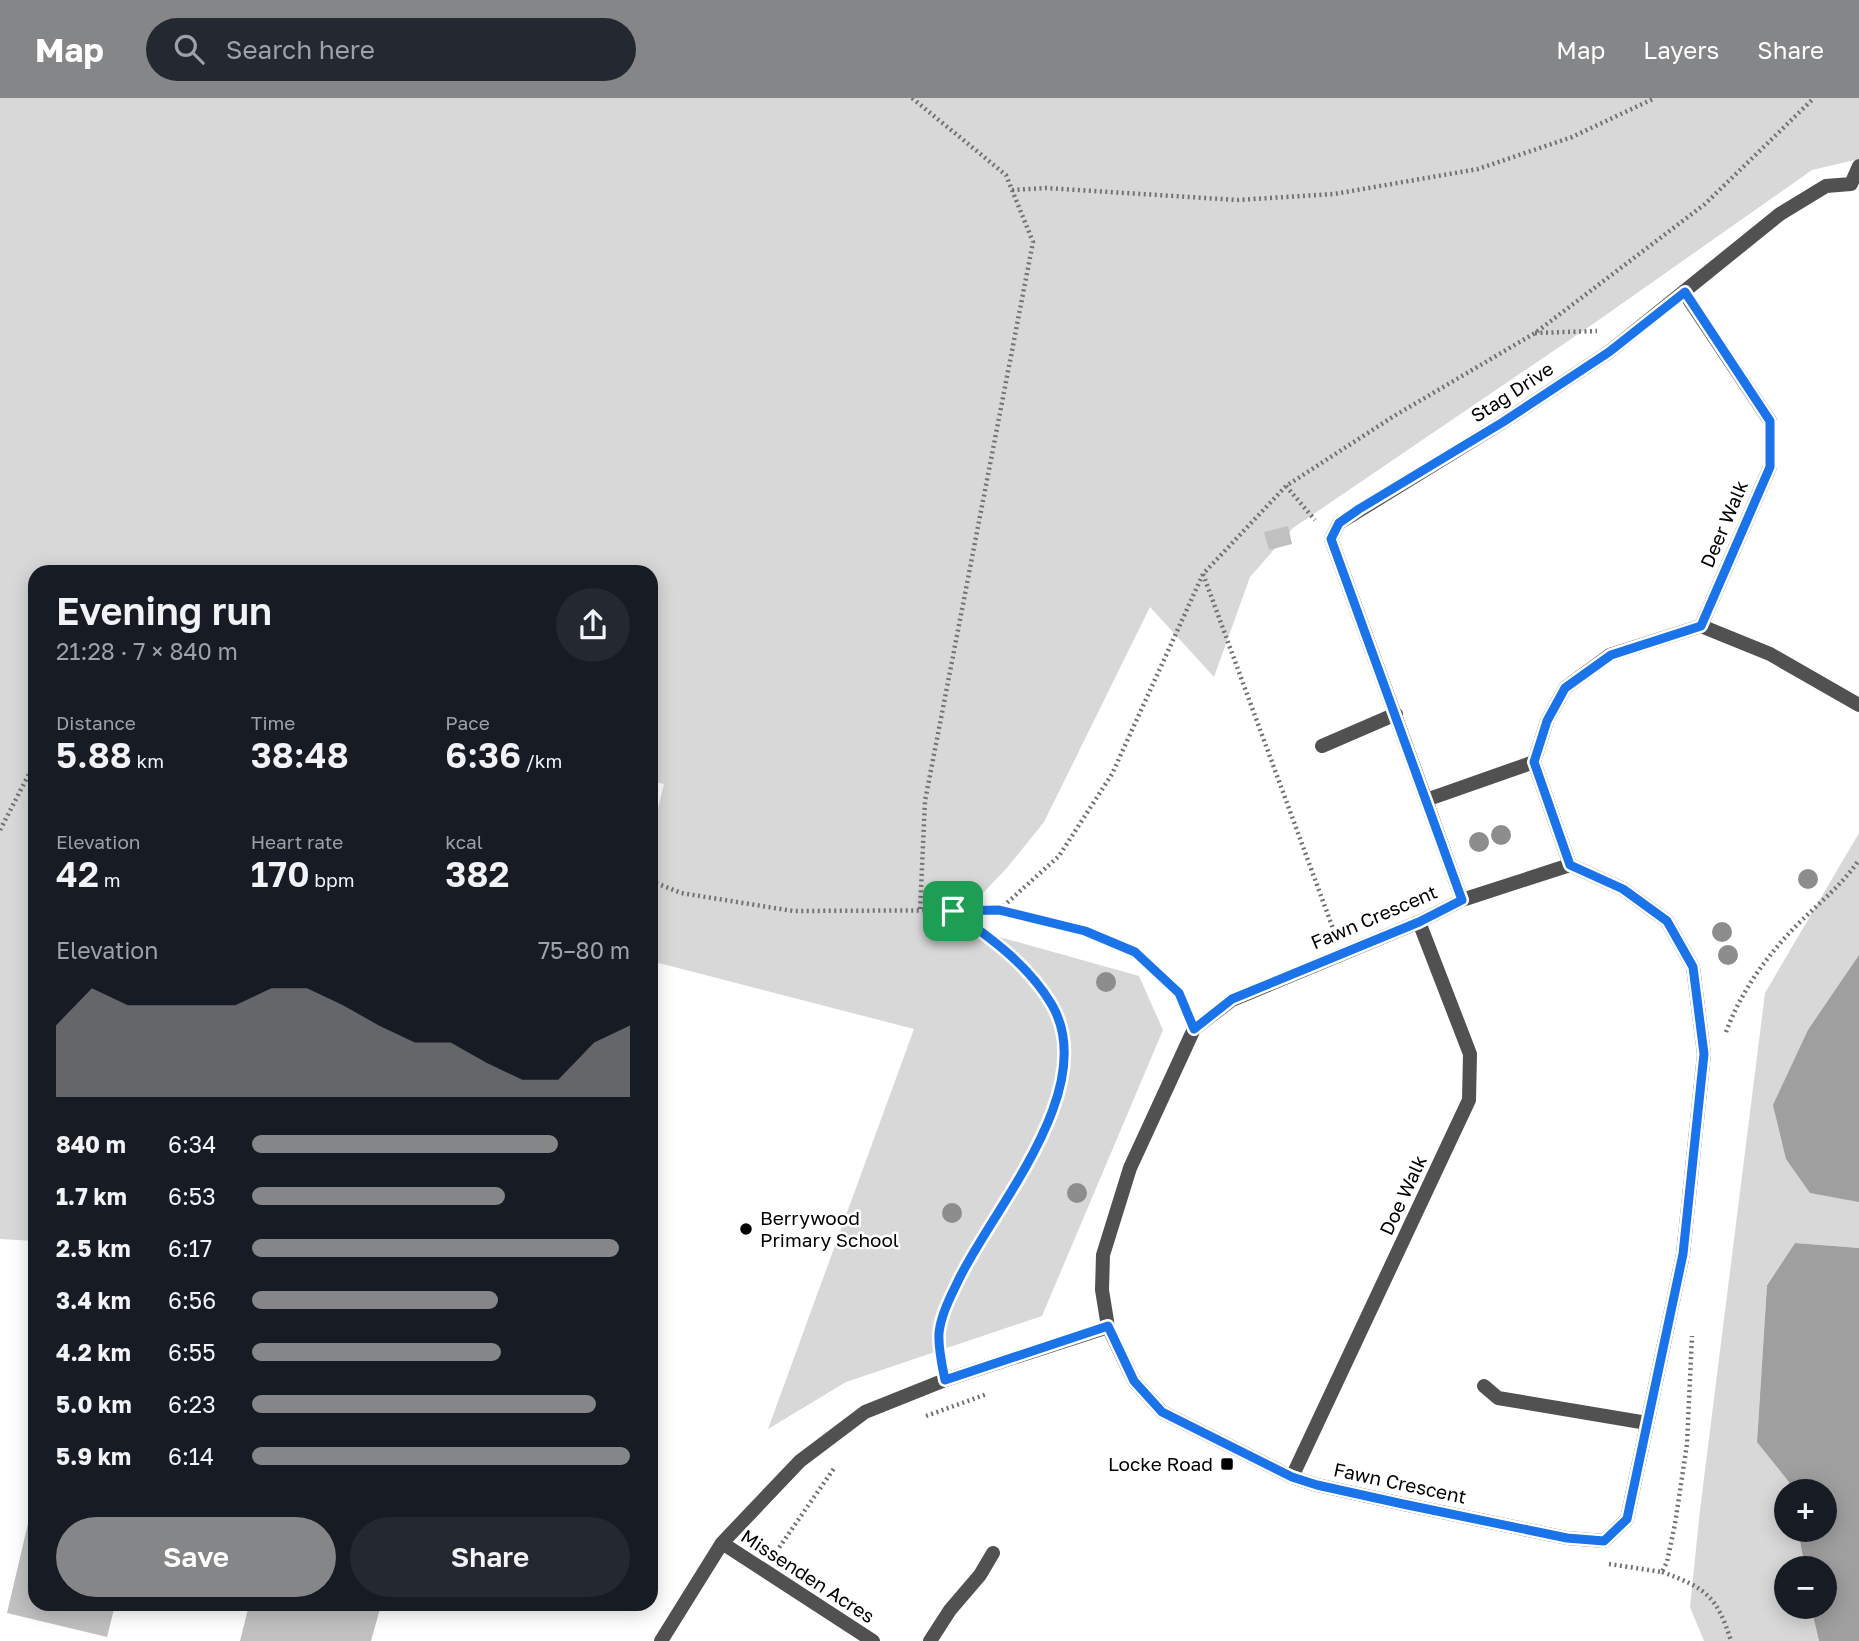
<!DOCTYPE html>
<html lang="en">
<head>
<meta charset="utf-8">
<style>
	:root { --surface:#171b24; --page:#242831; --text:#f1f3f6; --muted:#9ea1a6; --accent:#858687 }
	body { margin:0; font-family:"Golos Text",sans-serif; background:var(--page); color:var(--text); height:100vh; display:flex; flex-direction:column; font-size:26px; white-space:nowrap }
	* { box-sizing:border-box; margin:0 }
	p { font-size:23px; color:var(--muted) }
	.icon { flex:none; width:38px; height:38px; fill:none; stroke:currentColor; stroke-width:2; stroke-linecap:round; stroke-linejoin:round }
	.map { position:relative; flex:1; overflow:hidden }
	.details { position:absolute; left:28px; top:467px; width:630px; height:1046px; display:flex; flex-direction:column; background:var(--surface); border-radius:21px; box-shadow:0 4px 18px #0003 }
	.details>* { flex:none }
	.fabs { position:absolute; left:1774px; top:1381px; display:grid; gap:14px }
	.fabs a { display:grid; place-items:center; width:63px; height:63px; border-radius:50%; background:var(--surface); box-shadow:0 4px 18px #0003; font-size:35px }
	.pin { position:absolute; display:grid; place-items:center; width:60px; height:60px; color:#fff; margin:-30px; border-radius:14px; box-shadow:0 4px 10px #0006 }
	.round { display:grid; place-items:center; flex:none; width:74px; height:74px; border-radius:37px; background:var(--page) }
	.head { display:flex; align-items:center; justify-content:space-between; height:119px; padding:0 28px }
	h1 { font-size:38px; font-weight:600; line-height:52px }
	.figures { display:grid; grid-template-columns:repeat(3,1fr); gap:10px; height:119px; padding:7px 28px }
	.figures div { display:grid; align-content:center }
	.figures b { font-size:35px; font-weight:600 }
	.figures small { font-size:19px; font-weight:400 }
	.figures p { font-size:19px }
	.chart { height:196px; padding:14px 28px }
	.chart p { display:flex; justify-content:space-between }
	.chart svg { width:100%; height:126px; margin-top:7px; fill:var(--accent); opacity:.7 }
	.action { display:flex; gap:14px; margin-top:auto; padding:14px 28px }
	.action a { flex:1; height:80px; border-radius:42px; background:var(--accent); color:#fff; font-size:28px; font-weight:600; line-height:80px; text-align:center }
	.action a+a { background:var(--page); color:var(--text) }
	ul { padding:0 28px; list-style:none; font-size:23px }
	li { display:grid; grid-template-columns:112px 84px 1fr; align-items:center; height:52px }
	li i { height:18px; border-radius:9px; background:var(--accent) }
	header { display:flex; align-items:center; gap:42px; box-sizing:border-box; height:98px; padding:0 35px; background:var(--accent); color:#fff }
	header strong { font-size:33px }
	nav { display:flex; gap:38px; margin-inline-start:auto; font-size:24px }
	.search { width:490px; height:63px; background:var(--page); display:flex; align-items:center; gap:18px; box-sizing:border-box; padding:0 24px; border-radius:38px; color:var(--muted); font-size:26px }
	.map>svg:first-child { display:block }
	.green { fill:#d8d8d8 }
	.water { fill:#9f9f9f }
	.building { fill:#c0c0c0 }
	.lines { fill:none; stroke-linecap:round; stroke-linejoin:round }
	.path { stroke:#737373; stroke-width:4.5; stroke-dasharray:2 3.5; stroke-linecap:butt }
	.lane { stroke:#515151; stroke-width:14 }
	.street { stroke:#515151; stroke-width:14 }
	.tree { fill:#8d8d8d }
	.route-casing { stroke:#fff; stroke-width:14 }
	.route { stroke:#1a73e8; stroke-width:9 }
	.poi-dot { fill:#000; stroke:#fff; stroke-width:2.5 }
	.labels { text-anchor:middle; stroke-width:5; stroke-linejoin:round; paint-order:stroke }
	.street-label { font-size:19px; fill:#000; stroke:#fff }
	.poi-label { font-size:19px; fill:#000; stroke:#fff; text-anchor:start }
</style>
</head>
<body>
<header>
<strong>Map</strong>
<div class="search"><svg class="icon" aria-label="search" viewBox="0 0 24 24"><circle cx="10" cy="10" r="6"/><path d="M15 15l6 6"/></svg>Search here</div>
<nav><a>Map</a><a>Layers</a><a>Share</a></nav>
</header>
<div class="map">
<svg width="1859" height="1543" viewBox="0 0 1859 1543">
	<rect width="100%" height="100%" fill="#fff"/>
	<path class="green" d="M0,0h1859v61l-47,11 -219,154 -300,204 -43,49 -36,100 -64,-70 -106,215 -38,47 -53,55 186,52 24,54 -121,286 -196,66 -78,47 146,-400 -263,-68v-125l13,-52 -13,-3v-209h-616v669l-35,-2z
		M1859,735v415l-64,-5 -28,41 -10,157 32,41 2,9h-4v39h11l7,38h-18v38l24,1 8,34h-115l-14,-34 10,-97 65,-517z"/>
	<path class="water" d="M1859,857v247l-49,-9 -24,-34 -13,-54 35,-75z
		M1795,1145l64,5v393h-40l-8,-34 14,-1v-38h-20l-7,-38h27v-39h-34l-2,-9 -32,-40 10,-157z"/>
	<path class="building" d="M1288,428l4,18 -23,6 -5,-18z
		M34,1400l1,107h80l-8,32 -100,-24z
		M249,1507h132l-10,36h-131z"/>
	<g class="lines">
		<path class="path" d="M912,0l94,77 27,67 -108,559 -5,110
			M1012,92l34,-2 191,12 97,-6 144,-25 94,-32 83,-39
			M1535,235l62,-2
			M1286,388l29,34
			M1203,476l132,360
			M0,732l29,-56 6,-1
			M651,783l30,12 112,18 206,-1 86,21 50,21 44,41 6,14
			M999,812l60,-54 53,-82 91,-200 83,-88 108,-70 141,-83 170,-129 109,-106
			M1726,934c15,-41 42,-78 73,-109 21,-21 43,-38 60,-63
			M941,1260c-6,-37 11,-68 29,-100 19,-34 44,-65 62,-99 10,-21 18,-43 25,-65 5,-12 9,-28 9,-42 -1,-37 -30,-74 -57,-99 -16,-16 -37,-28 -56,-42
			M926,1318l61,-22
			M776,1454l59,-85
			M1609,1466l53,8 5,-10 8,-38 12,-80 5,-108
			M1662,1474c44,16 55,24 69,69"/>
		<path class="lane" d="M1484,1288l14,12 149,25
			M930,1543l20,-31 30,-35 13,-22"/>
		<path class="street" d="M1684,194l86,129v46l-69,159
			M1322,648l74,-32
			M1534,664l36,103 -108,35 -36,-100z
			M1534,664l13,-41 18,-33 45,-33 91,-29 69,28 89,51
			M1426,702l-95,-261 8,-16 164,-101 106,-70 171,-138 46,-28 25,-2 8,-18
			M1462,802l-43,22 -187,78 -38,29 -64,139 -27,87 -1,35 6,37 26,54 28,31 130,65 25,8 86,19 164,34 37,3 23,-22 56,-265 21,-200 -11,-87 -26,-46 -44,-32 -53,-24
			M1292,1379l177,-377 1,-46 -51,-132
			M722,1445l151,98
			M661,1543l61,-98 78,-82 65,-49 80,-32 163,-53"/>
	</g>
	<g class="tree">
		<circle cx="1501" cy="737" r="10"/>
		<circle cx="1479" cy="744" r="10"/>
		<circle cx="1808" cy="781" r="10"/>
		<circle cx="1722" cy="834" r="10"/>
		<circle cx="1728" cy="857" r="10"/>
		<circle cx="1106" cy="884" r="10"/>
		<circle cx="1077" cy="1095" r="10"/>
		<circle cx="952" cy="1115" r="10"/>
	</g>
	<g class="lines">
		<defs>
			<path id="route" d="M1685,194l85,129v46l-69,159 -90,29 -46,33 -18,33 -13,41 36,103 53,24 44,32 26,46 11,87 -21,200 -56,265 -23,22 -37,-3 -164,-34 -86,-19 -25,-8 -130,-65 -28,-31 -26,-55 -163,54c-3,-15 -7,-32 -6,-47 2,-19 12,-37 20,-54 36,-73 141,-191 93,-274 -24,-41 -62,-67 -99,-94l46,-1 86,21 50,21 44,41 15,36 38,-30 187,-77 43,-22 -131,-361 8,-16 20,-14 144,-87 106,-70z"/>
		</defs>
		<use href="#route" class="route-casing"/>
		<use href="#route" class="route"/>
	</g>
	<g class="poi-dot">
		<circle cx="746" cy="1131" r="7"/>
		<rect x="1220" y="1359" width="14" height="14" rx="3.5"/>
	</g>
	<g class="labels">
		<g class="street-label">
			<text transform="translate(1512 294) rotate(-33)" y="7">Stag Drive</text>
			<text transform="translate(1724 426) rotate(-67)" y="7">Deer Walk</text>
			<text transform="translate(1374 819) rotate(-23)" y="7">Fawn Crescent</text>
			<text transform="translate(1403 1097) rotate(-65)" y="7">Doe Walk</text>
			<text transform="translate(1400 1385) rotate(12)" y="7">Fawn Crescent</text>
			<text transform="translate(808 1478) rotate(33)" y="7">Missenden Acres</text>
		</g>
		<g class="poi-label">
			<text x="760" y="1127">Berrywood<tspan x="760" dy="22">Primary School</tspan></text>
			<text x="1213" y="1373" text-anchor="end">Locke Road</text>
		</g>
	</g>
</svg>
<div class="fabs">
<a>+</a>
<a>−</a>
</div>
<div class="pin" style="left:953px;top:813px;background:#1e9e55"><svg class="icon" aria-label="arrive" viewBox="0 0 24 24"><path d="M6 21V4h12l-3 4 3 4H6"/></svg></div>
<section class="details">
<div class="head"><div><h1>Evening run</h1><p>21:28 · 7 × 840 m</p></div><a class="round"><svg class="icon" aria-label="share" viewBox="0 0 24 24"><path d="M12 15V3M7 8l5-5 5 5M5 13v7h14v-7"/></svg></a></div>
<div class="figures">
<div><p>Distance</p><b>5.88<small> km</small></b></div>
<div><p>Time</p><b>38:48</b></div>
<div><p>Pace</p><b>6:36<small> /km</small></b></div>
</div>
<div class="figures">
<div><p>Elevation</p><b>42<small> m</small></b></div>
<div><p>Heart rate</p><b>170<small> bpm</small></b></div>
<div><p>kcal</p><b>382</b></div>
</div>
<div class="chart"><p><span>Elevation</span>75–80 m</p>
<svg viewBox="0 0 160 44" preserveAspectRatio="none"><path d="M0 44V19L10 6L20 12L30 12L40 12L50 12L60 6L70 6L80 12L90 19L100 25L110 25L120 32L130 38L140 38L150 25L160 19V44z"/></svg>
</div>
<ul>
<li><b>840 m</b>6:34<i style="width:81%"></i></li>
<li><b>1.7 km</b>6:53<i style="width:67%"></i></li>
<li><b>2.5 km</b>6:17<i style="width:97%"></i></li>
<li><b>3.4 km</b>6:56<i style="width:65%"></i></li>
<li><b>4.2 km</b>6:55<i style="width:66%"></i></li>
<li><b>5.0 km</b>6:23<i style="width:91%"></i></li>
<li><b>5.9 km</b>6:14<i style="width:100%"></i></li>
</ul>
<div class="action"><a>Save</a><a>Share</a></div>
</section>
</div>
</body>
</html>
